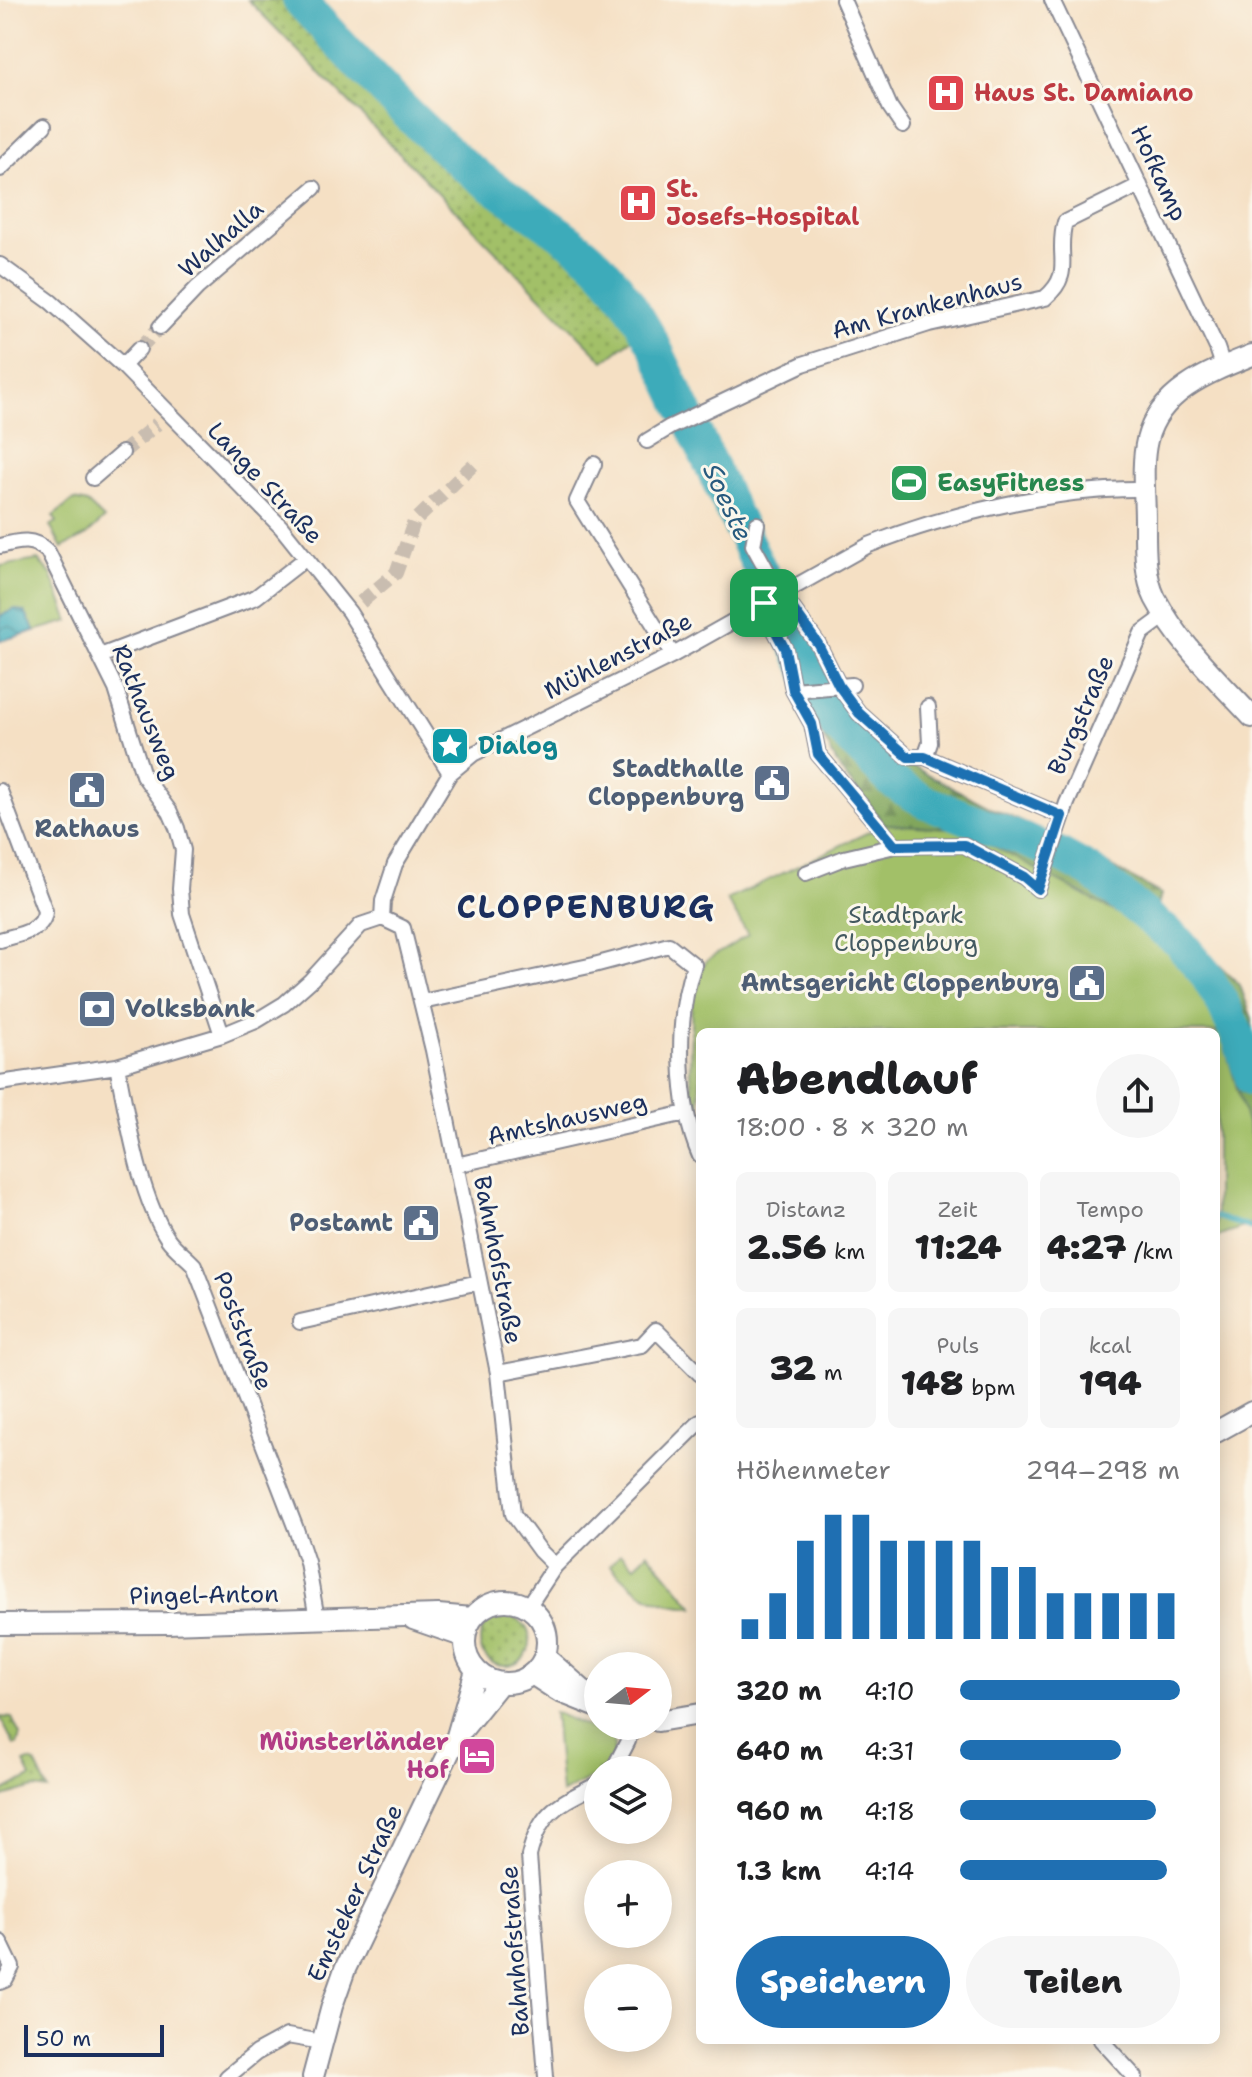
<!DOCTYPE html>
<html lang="de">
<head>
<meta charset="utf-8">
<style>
	:root { --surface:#fff; --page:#f6f6f6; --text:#202124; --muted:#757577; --accent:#1f6fb2 }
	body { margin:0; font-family:"Shantell Sans",sans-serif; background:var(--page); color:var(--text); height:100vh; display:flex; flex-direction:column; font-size:30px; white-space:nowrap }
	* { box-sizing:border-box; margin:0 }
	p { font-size:26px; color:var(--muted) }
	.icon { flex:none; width:44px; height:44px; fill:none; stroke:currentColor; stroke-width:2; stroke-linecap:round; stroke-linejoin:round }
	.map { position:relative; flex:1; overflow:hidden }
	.drawer { position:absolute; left:696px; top:1028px; width:524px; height:1016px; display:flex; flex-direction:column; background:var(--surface); border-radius:12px; box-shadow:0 4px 20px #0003 }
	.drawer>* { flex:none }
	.needle { width:52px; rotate:74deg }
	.buttons { position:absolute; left:584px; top:1652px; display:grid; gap:16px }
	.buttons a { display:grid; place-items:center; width:88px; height:88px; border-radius:50%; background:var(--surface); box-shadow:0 4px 20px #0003; font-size:40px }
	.scale { position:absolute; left:24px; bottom:20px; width:140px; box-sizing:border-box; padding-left:8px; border:4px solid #1b2f5e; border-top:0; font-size:22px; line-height:28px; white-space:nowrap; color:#1b2f5e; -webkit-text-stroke:6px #fbf7ec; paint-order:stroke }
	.pin { position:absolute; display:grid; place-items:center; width:68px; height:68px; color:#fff; margin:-34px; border-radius:16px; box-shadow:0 4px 12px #0006 }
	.round { display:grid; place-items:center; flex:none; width:84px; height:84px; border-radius:42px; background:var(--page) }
	.head { display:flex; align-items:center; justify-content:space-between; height:136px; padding:0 40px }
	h1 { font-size:44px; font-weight:800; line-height:60px }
	.stats { display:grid; grid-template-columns:repeat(3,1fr); gap:12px; height:136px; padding:8px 40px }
	.stats div { display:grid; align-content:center; border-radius:12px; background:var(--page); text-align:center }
	.stats b { font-size:34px; font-weight:800 }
	.stats small { font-size:22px; font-weight:400 }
	.stats p { font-size:22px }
	.chart { height:224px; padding:16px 40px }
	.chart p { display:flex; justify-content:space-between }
	.chart svg { width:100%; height:144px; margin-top:8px; stroke:var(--accent); stroke-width:6 }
	.primary-button { display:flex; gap:16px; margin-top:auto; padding:16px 40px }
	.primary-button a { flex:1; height:92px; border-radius:48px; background:var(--accent); color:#fff; font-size:32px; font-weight:800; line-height:92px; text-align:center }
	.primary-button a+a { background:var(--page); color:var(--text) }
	ul { padding:0 40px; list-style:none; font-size:26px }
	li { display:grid; grid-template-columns:128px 96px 1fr; align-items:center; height:60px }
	li i { height:20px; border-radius:10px; background:var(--accent) }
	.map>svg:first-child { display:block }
	.grass { fill:url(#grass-dots); stroke:#5e7862; stroke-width:2 }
	.forest { fill:url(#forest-firs); stroke:#4e6a5d; stroke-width:2 }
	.park { fill:#a2c067; stroke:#5e7862; stroke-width:2 }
	.water { fill:url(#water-waves); stroke:#2c6d8c; stroke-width:2 }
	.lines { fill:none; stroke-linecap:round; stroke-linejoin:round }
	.stream { stroke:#3cabba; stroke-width:6 }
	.river { stroke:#3cabba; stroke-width:34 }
	.street-tunnel { stroke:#c9bdb0; stroke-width:14; stroke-dasharray:14 7; stroke-linecap:butt }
	.street-casing { stroke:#888891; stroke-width:18 }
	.secondary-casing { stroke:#888891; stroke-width:24 }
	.street { stroke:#fff; stroke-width:14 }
	.secondary { stroke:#fff; stroke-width:20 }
	.route-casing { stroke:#fff; stroke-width:16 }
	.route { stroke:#1f6fb2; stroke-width:10 }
	.labels { text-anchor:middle; stroke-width:6; stroke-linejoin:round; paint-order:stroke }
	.health-label { font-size:24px; font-weight:bold; fill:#be3a42; stroke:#fbf7ec; text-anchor:start }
	.street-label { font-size:24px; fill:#1b2f5e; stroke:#fbf7ec }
	.leisure-label { font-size:24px; font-weight:bold; fill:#27864d; stroke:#fbf7ec; text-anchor:start }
	.culture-label { font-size:24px; font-weight:bold; fill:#0d838f; stroke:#fbf7ec; text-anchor:start }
	.service-label { font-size:24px; font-weight:bold; fill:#4e5e75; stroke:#fbf7ec; text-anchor:end }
	.park-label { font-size:24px; fill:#445a61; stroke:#fbf7ec }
	.hotel-label { font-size:24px; font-weight:bold; fill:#b23c85; stroke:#fbf7ec; text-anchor:end }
	.water-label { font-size:26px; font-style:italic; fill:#275a7e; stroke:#fbf7ec }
	.district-label { font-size:32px; font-weight:bold; letter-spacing:2px; fill:#1b2f5e; stroke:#fbf7ec }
</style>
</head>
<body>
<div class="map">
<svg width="1252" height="2077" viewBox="0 0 1252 2077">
	<defs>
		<pattern id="grass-dots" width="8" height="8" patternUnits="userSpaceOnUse" patternTransform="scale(2)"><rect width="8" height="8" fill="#a2c067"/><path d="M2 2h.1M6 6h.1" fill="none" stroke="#839c58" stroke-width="1.8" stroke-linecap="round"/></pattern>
		<pattern id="forest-firs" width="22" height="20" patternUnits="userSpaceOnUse" patternTransform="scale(2)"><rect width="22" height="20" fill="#81a65c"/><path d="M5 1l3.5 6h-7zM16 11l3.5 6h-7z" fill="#69884f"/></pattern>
		<pattern id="water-waves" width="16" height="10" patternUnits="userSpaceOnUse" patternTransform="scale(2)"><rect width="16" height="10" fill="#3cabba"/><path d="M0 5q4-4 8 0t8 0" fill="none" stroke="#328c9a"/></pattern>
	</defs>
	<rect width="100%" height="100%" fill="#fbf7ec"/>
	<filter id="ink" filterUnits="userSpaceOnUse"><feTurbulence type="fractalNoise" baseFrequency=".0125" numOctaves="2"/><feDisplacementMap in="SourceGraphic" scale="16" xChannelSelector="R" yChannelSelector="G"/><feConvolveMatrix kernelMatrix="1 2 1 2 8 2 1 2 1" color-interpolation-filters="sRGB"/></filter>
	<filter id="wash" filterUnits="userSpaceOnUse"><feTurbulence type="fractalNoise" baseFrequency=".006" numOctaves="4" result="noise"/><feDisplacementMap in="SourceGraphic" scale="32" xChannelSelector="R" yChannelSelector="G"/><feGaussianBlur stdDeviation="1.8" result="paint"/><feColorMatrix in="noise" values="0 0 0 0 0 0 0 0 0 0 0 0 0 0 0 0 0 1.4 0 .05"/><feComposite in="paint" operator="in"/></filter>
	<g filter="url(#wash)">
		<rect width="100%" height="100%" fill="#f5e0c4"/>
		<path class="grass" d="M248,0h43l135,140 40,35 109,78 38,40 27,40 -36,28z
			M480 1641a25 25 0 1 1 50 0a25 25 0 1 1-50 0Z
			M0,1717l12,1 8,17 -3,10h-3z
			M29,1761l6,2 13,27 -14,-2 -34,10v-5l31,-16 -7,-14z"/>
		<path class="forest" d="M831,699l29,36 27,18 102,54 77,35 95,52 -3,12 82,79 12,34v122l-42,-146 -32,-49 -216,-117 -77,-5 -44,-53 -32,-61z"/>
		<path class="park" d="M74,500l13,3 17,16 -17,16 -25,13 -12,-22 7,-4 -4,-6z
			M38,560l13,14 18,47 -69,20v-75z
			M885,824l77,5 216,117 32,49 42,146v82l-36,15v-206h-516v99l-4,-11 -6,-46 2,-89 15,-25 41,-25 -21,-35z
			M648,1552l46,55c-42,-3 -55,-13 -84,-42l11,-12 14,13z
			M554,1712l58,26c6,12 -2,23 -10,32h-4v4l-37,20z"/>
		<path class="water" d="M15,609l10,3 10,19 -35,10v-25z"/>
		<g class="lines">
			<path class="stream" d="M1216,1217l36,11"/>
			<path class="river" d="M299,0c50,53 99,108 154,156 42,37 94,63 137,101 27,24 47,57 64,88l156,330 26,50 58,58 32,19 131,51 33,18 89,71 26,31 18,31 17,37 12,38"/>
		</g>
	</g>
	<g filter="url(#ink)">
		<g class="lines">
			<path class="street-tunnel" d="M139,349l21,-22
				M122,453l35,-29
				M361,602l35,-29 18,-51 61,-59"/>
			<defs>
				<path id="street" d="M843,0l47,107 13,19
					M1052,0l165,348 6,18
					M0,169l44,-43
					M0,265l51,37 72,64 158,161 68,85 101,161
					M160,327l37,-39 117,-100
					M123,366l16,-17
					M647,441l23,-14 133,-63 126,-40 116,-26c30,-25 10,-43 20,-76l75,-37
					M594,464l-17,37 96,154
					M93,478l29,-25
					M757,524l-4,21 29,53 11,11 25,35 21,42 20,27 49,44h17l137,59
					M0,546c19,-5 33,-9 48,6l68,137 27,86 27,37 7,16 6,22 -3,39 2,25 40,121
					M764,603l5,16 16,30 8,41 19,34 6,30 77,92
					M100,656l156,-59 49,-38
					M793,690l59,-5
					M925,757l5,-14 -2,-36
					M0,791l45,120c-1,21 -29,24 -45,29
					M806,873l38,-15 51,-12 69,-1 60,32 14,12 29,-86 75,-170 23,-17
					M382,918l1,-17 12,-37 55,-91 23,-19 200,-99 196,-110c77,-31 193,-58 276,-56
					M382,918l21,10 30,122 65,323 15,141 27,37 15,15
					M422,1002l172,-37 75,-20 25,20c-19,53 -17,139 6,191
					M117,1066c11,53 21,127 51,173 7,10 18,17 26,26l102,264 11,33 10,57
					M0,1083l117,-17 105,-31 34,-14 28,-17 26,-23 51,-56 21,-7
					M456,1165l230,-52
					M300,1322l179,-40
					M498,1373l144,-28 14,-15 44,44
					M528,1607l27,-41 145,-144
					M613,1770l15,-29 4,-15
					M0,1942l12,25 -7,13 -5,2
					M1101,2040l34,37
					M227,2077l29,-24 31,-17 35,6
					M546,2077l-17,-221c11,-46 30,-52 69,-72"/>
				<path id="secondary" d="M1252,355c-42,17 -93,36 -105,85 -6,25 -2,54 -2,80 0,25 -1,56 10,78 24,46 63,82 97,119
					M1216,1432l36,-20
					M465 1642a41 41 0 1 1 82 0a41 41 0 1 1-82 0Z
					M413,1619l52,18
					M0,1624l167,-1 271,-8 34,3
					M545,1657l48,42
					M532,1674l26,17 40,16
					M658,1721l42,-7
					M463,1729l37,-46
					M313,2077l19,-71 13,-37 112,-233 19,-66"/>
			</defs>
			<use href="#street" class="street-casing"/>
			<use href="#secondary" class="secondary-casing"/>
			<use href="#street" class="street"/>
			<use href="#secondary" class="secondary"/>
		</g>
	</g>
	<g class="lines" filter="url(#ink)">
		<defs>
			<path id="route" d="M780,595l13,14 25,35 21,42 20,27 49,44h17l137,59 -24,73 -14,-12 -60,-32 -69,1 -77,-92 -6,-30 -19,-34 -8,-41 -16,-30 -5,-16z"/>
		</defs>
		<use href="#route" class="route-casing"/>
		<use href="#route" class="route"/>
	</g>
	<defs>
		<symbol id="hospital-square" viewBox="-11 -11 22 22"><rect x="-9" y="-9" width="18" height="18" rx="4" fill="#e0444e" stroke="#fbf7ec"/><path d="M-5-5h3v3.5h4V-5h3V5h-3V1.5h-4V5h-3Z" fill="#fff"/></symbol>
		<symbol id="stadium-square" viewBox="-11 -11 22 22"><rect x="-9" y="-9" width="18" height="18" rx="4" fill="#2e9e5b" stroke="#fbf7ec"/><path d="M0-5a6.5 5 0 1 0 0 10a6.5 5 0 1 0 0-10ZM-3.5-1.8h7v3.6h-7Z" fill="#fff"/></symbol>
		<symbol id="sight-square" viewBox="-11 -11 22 22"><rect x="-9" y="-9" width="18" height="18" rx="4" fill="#0f9aa8" stroke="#fbf7ec"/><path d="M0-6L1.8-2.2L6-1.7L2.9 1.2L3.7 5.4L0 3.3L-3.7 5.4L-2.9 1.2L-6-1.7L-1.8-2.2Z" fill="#fff"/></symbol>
		<symbol id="civic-square" viewBox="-11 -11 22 22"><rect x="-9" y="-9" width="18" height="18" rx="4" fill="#5c6f8a" stroke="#fbf7ec"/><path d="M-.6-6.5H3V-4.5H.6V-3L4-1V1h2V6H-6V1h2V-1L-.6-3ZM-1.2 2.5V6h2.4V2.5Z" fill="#fff"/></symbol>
		<symbol id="bank-square" viewBox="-11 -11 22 22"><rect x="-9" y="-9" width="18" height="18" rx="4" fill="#5c6f8a" stroke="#fbf7ec"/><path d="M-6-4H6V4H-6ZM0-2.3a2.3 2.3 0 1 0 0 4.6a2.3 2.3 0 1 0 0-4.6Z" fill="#fff"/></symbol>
		<symbol id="hotel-square" viewBox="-11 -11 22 22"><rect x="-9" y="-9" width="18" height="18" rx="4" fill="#d1479c" stroke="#fbf7ec"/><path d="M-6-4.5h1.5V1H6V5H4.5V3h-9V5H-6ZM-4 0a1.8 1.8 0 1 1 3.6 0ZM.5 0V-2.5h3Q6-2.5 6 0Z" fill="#fff"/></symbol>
	</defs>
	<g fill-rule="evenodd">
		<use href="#hospital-square" x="924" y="71" width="44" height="44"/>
		<use href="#hospital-square" x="616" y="181" width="44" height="44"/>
		<use href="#stadium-square" x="887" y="461" width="44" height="44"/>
		<use href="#sight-square" x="428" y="724" width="44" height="44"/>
		<use href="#civic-square" x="750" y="761" width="44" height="44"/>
		<use href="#civic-square" x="65" y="768" width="44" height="44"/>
		<use href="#civic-square" x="1065" y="961" width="44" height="44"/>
		<use href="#bank-square" x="75" y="987" width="44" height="44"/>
		<use href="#civic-square" x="399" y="1201" width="44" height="44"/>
		<use href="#hotel-square" x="455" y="1734" width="44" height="44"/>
	</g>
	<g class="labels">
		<g class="health-label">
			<text x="974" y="101">Haus St. Damiano</text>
			<text x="666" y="197">St.<tspan x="666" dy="28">Josefs-Hospital</tspan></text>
		</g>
		<g class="street-label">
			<text transform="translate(1159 173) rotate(65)" y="8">Hofkamp</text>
			<text transform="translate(221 239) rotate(-41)" y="8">Walhalla</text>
			<text transform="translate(927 306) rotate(-15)" y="8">Am Krankenhaus</text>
			<text transform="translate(265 483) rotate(47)" y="8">Lange Straße</text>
			<text transform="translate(618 656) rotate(-27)" y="8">Mühlenstraße</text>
			<text transform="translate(146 712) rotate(68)" y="8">Rathausweg</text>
			<text transform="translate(1081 715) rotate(-66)" y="8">Burgstraße</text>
			<text transform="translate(567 1119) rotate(-13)" y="8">Amtshausweg</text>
			<text transform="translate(498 1260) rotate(79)" y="8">Bahnhofstraße</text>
			<text transform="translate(243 1331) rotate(69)" y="8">Poststraße</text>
			<text transform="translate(204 1595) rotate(-1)" y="8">Pingel-Anton</text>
			<text transform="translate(355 1893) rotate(-65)" y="8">Emsteker Straße</text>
			<text transform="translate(515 1951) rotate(-94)" y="8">Bahnhofstraße</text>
		</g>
		<g class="leisure-label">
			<text x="937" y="491">EasyFitness</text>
		</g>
		<g class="culture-label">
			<text x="478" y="754">Dialog</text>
		</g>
		<g class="service-label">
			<text x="744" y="777">Stadthalle<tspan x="744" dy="28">Cloppenburg</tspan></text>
			<text x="87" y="837" text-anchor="middle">Rathaus</text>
			<text x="1059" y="991">Amtsgericht Cloppenburg</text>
			<text x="125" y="1017" text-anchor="start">Volksbank</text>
			<text x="393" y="1231">Postamt</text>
		</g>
		<g class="park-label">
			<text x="906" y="923">Stadtpark<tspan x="906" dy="28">Cloppenburg</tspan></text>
		</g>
		<g class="hotel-label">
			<text x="449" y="1750">Münsterländer<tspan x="449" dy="28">Hof</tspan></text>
		</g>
		<g class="water-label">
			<text transform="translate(728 502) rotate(65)" y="9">Soeste</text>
		</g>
		<g class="district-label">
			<text x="586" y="918">CLOPPENBURG</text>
		</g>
	</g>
</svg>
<div class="buttons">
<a><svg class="needle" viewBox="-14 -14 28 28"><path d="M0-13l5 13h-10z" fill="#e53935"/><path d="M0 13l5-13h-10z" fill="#757577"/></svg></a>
<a><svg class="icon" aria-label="layers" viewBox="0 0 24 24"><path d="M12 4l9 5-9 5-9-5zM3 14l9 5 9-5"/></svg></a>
<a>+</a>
<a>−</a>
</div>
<div class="scale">50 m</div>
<div class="pin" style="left:764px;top:603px;background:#1e9e55"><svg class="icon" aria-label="arrive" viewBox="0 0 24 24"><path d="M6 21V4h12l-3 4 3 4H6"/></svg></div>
<section class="drawer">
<div class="head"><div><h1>Abendlauf</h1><p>18:00 · 8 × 320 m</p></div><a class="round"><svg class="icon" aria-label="share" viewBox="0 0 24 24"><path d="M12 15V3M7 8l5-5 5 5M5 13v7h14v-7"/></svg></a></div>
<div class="stats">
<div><p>Distanz</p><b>2.56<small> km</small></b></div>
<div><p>Zeit</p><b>11:24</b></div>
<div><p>Tempo</p><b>4:27<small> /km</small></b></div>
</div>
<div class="stats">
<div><b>32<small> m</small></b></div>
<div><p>Puls</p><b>148<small> bpm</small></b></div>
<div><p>kcal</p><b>194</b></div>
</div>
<div class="chart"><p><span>Höhenmeter</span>294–298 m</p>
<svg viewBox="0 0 160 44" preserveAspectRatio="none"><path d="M5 44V38M15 44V30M25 44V14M35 44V6M45 44V6M55 44V14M65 44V14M75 44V14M85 44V14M95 44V22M105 44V22M115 44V30M125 44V30M135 44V30M145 44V30M155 44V30"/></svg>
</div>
<ul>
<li><b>320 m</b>4:10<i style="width:100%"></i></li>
<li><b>640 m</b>4:31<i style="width:73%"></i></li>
<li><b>960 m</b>4:18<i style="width:89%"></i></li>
<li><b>1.3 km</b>4:14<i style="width:94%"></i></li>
</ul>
<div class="primary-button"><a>Speichern</a><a>Teilen</a></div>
</section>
</div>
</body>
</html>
